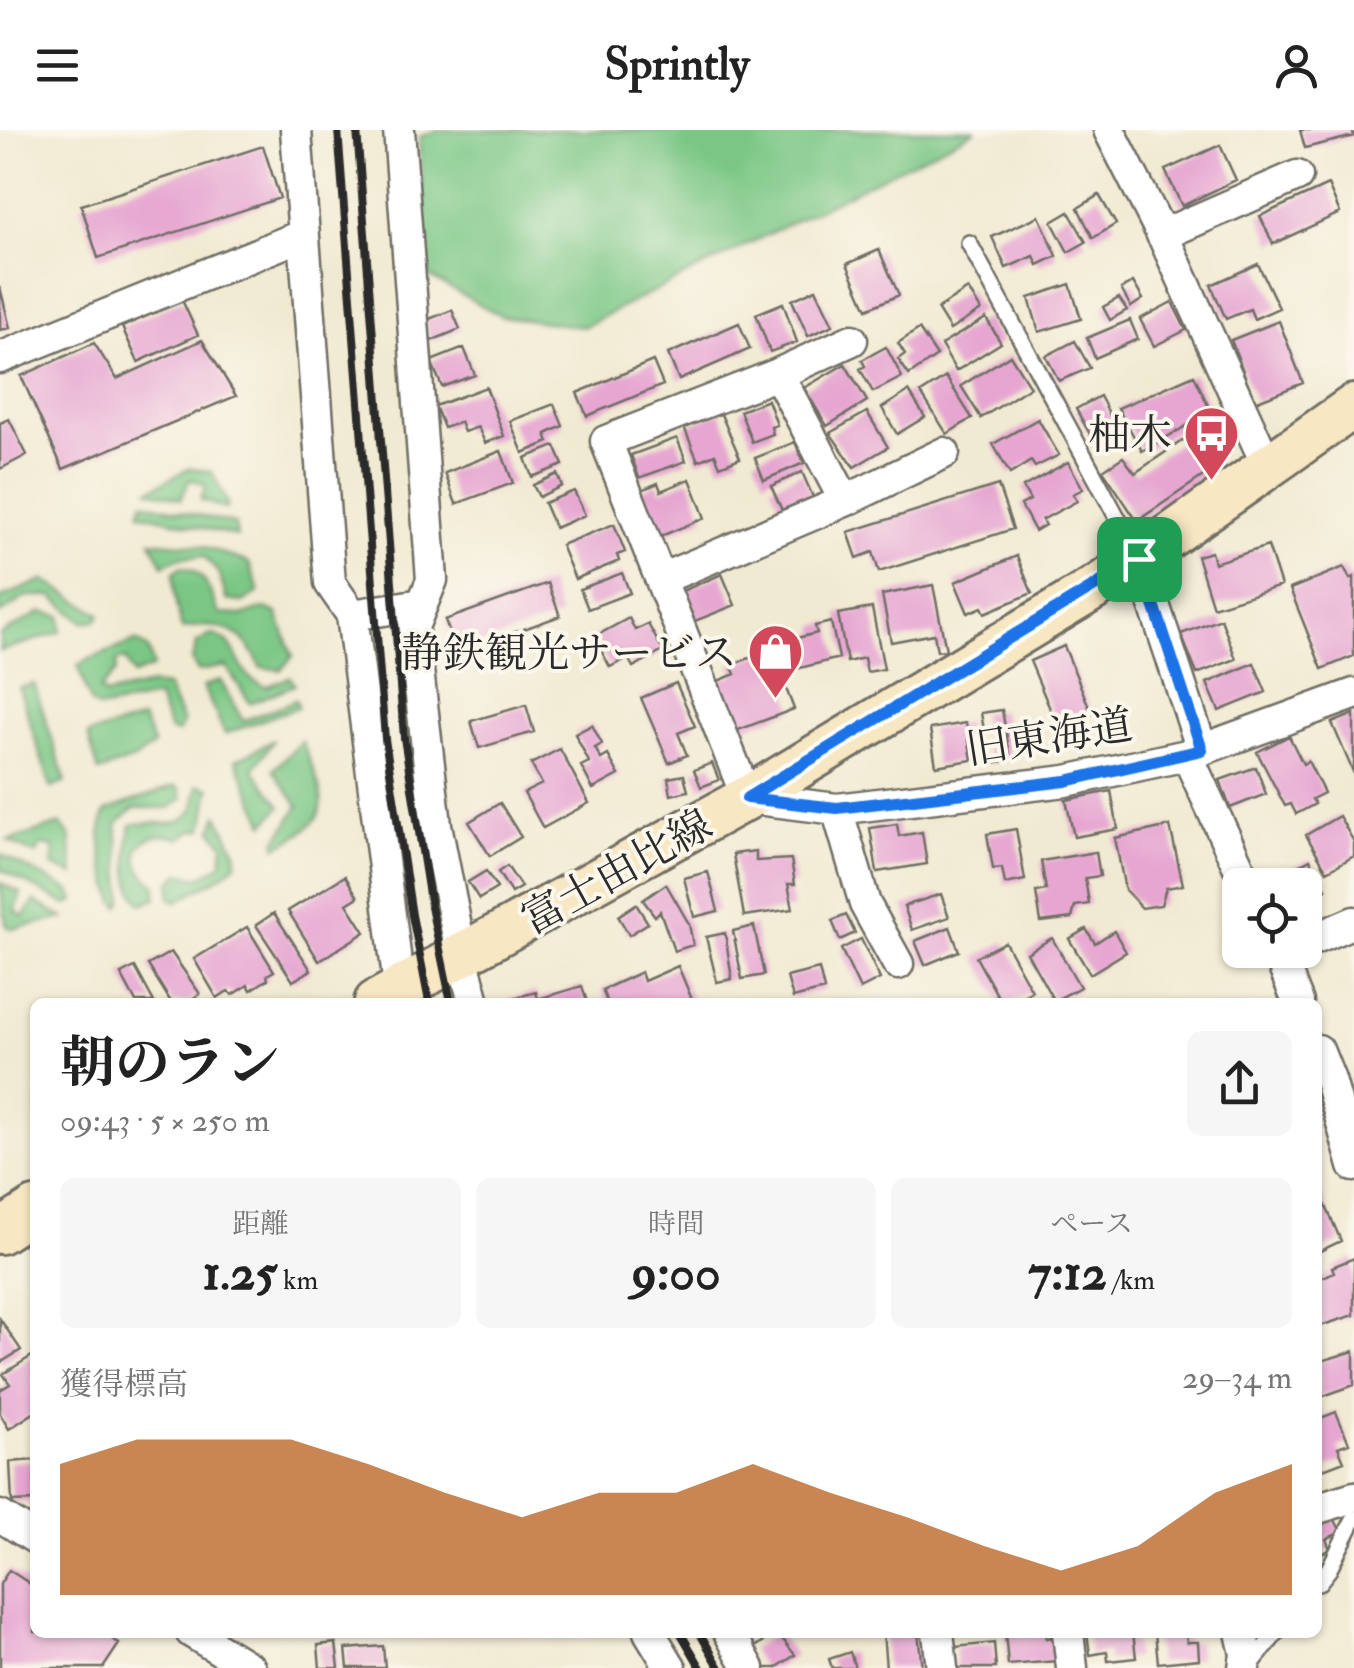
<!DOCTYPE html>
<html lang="ja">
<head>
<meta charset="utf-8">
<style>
	:root { --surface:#fff; --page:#f6f6f6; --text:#222; --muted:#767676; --accent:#b45309 }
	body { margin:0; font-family:"IM FELL Double Pica","Noto Serif JP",serif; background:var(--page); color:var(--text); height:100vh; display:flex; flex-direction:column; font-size:38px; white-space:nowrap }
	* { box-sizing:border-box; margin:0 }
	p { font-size:32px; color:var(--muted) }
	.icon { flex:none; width:55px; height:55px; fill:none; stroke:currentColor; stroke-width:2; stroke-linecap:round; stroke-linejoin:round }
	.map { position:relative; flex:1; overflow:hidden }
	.drawer { position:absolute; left:30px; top:868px; width:1292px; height:640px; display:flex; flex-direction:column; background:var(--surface); border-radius:15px; box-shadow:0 2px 8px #0004 }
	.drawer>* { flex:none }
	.fabs { position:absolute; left:1222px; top:738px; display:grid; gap:20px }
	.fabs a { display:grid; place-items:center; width:100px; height:100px; border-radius:15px; background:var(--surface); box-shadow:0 2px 8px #0004; font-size:50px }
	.pin { position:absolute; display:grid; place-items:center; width:85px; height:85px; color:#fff; margin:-42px; border-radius:20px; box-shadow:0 5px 15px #0006 }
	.round { display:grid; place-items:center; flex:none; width:105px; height:105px; border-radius:15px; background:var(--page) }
	.head { display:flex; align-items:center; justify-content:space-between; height:170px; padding:0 30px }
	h1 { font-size:55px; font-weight:700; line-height:75px }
	.figures { display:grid; grid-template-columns:repeat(3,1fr); gap:15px; height:170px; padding:10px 30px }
	.figures div { display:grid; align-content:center; border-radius:15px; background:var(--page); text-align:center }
	.figures b { font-size:50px; font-weight:700 }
	.figures small { font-size:28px; font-weight:400 }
	.figures p { font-size:28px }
	.chart { height:280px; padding:20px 30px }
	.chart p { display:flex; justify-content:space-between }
	.chart svg { width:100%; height:180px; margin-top:10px; fill:var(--accent); opacity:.7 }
	header { display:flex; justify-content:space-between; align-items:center; height:130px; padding:0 30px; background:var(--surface); font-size:45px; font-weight:700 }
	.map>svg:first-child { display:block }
	.green { fill:#7ac785; stroke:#527958; stroke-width:2.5 }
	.building { fill:#e6a6d1 }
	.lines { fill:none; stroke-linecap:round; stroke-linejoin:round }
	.service-casing { stroke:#706e65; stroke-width:20 }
	.minor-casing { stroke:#706e65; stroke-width:35 }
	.secondary-casing { stroke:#706e65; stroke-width:48 }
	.service { stroke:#fff; stroke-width:15 }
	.minor { stroke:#fff; stroke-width:30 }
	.secondary { stroke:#f8e7c3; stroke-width:42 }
	.rail { stroke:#2b2b2b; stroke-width:8 }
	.route-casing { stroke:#fff; stroke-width:20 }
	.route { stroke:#1a73e8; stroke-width:12 }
	.labels { text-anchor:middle; stroke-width:8; stroke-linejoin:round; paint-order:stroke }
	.poi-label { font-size:42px; fill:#2b2b2b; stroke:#fbf7ec; text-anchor:end }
	.street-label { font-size:42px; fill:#2b2b2b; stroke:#fbf7ec }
</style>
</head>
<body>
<header><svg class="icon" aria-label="menu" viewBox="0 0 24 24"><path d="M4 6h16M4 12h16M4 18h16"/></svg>Sprintly<svg class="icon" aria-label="person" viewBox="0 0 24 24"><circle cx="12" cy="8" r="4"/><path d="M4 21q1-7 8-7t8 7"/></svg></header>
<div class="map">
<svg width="1354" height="1538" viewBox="0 0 1354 1538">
	<rect width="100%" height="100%" fill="#fbf7ec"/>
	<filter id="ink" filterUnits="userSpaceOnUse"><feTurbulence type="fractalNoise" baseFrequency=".01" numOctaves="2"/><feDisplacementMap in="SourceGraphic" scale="20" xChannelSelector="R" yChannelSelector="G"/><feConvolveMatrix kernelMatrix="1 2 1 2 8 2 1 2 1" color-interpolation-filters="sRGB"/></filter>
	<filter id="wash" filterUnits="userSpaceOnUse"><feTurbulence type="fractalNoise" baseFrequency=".0048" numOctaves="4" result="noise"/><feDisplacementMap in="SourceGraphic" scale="40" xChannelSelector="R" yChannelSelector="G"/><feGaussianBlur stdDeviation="2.25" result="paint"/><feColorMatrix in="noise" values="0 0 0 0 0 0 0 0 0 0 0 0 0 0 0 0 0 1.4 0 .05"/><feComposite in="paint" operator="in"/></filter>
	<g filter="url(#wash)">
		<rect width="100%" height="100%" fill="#f1ead2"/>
		<path class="green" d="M439,0h537l-393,197 -82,-11 -73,-40 -9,-139z
			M190,338l22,4 16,32 -2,5 -25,-9 5,-15 -16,-6 -9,20 -32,-9z
			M143,372l92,22 2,12 -97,-23z
			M151,411l52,5 46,17 10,29 -16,10 -16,-2 -8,-26 -15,-18 -24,1 -17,8z
			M182,437c25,4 28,27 37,47l25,1 21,-7 12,5 16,43 -12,14 -21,-3c-14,-37 -41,-47 -78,-38 -5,-19 -9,-36 -8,-57z
			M44,450l56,34 -3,6 -14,2 -31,-26h-25l-27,18v-16z
			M41,482l20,4v16l-61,19v-16z
			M211,505c26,3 23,28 39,43 5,4 11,6 16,9l24,-10 5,8 -45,18 -24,-37 -28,5 -6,-10 5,-18z
			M136,511l12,8 5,18 -20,8 -8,-16 -8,2 -1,11 -16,17 5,6 46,-10 16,2 16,36 -5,10 -8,-3 -13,-33 -58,12 -8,-5 -13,-38 9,-6z
			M220,550l23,41 53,-21 2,7 -73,27 -22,-47z
			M34,554l32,98 -15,6 -32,-100z
			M142,589l12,26 -17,13 -38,14 -11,-37z
			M274,610l-21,29 28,37 -16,18 -29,-64z
			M302,611c22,59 38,73 -25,106l-1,-6 23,-35 -26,-36z
			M198,655l12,3 -7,41 -12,2 -11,8c-20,-9 -52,0 -40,29 3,7 11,12 16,18v12l-14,6c-17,-14 -15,-58 -11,-79 17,-6 52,6 62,-16 4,-7 2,-16 5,-24z
			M175,656l5,4 2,9 -12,9h-36l-17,16 6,74 -3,8 -5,-4c-9,-29 -21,-63 -9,-91z
			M218,685l19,39 -1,10 -16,13 -43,24 -7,-3 1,-17 9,-8 18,5 23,-13 3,-20 -12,-15z
			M60,694l10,11 4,40 -22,-9 2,-19 -13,-2 -5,10 -28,-14z
			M0,724l69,36 6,10 -8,5 -67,-36z
			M0,753l21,10 -5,18 8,6 11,-16 29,17 -52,11 -6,-4z"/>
		<g id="blocks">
			<path class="building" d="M1300,0h52l2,6 -49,12z
				M1220,15l16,35 -54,26 -17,-36z
				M263,16l17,52 -182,60 -17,-53z
				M1328,55l12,28 -67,31 -13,-28z
				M1099,65l17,29 -23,14 -15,-30z
				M1069,82l17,30 -18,10 -16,-30z
				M1039,86l18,40 -19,9 -4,-9 -28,12 -14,-31z
				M879,120l20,45 -32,14 -20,-45z
				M1258,134l21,44 -25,11 -4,-10 -24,10 -15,-34z
				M1133,152l10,17 -12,8 -10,-18z
				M1070,154l11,35 -42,13 -10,-34z
				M0,157l10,41 -10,2z
				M816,159l17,36 -25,11 -16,-36z
				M968,159l13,21 -31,20 -13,-21z
				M1119,168l8,12 -17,10 -7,-13z
				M182,170l16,35 -60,27 -16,-35z
				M1172,172l14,28 -32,16 -14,-27z
				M783,173l14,39 -27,10 -14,-38z
				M452,180l8,19 -29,12 -7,-20z
				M986,188l15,25 -45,28 -15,-26z
				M1130,190l8,19 -43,19 -8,-20z
				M1279,191l24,62 -48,19 -24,-62z
				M739,193l11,26 -71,31 -11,-26z
				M919,199l18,27 -28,19 -11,-16 7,-5 -7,-11z
				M202,210l34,56 -173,73 -42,-93 73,-33 23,36z
				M1075,211l15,27 -31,13 -13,-25z
				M886,217l16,30 -29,15 -13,-23 5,-3 -3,-6z
				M464,218l11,27 -33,12 -11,-26z
				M1010,225l20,32 -49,31 -20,-32z
				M653,231l10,24 -76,31 -10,-23z
				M845,234l22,37 -40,25 -23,-38z
				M1194,245l17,37 -69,39 -24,-43z
				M946,247l26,41 -25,16 -26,-41z
				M486,257l18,49 -19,7 -7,-16 -14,5 -4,-10 -16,6 -9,-22z
				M909,261l16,26 -28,17 -15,-26z
				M1100,266l19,37 -23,12 -20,-36z
				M768,270l9,25 -6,2 2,7 -21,8 -12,-31z
				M554,274l9,22 -17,8 3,8 -26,11 -13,-32z
				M720,282l20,46 -20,8 -5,-12 -17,7 -14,-34z
				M867,282l21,35 -34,20 -24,-34z
				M9,289l18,36 -27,14v-46z
				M1038,289l21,36 -24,12 -4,-6 -21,13 -17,-30z
				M1195,302l23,34 -81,55 -34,-51 20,-13 12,16z
				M677,308l9,23 -47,17 -8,-23z
				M795,312l9,21 -40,17 -9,-22z
				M555,316l8,19 -31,12 -7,-19z
				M501,321l12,32 -57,21 -11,-31z
				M1068,332l15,27 -10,5 4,7 -35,19 3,5 -10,6 -14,-26 9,-5 -7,-13z
				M802,342l11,25 -31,13 -11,-24z
				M557,344l5,12 -23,11 -6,-12z
				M690,349l15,39 -49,20 -19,-46 21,-9 3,8z
				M998,355l15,44 -134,43 -6,-20 -16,6 -9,-26z
				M574,361l11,24 -30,13 -11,-25z
				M614,394l11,28 -8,3 2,6 -44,18 -14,-34z
				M1268,416l13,40 -68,21 -16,-51 14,-4 3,11z
				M1017,426l15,37 -47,20 -3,-6 -14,6 -13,-31z
				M1344,437l6,12 4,-2v79l-32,13 -32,-80z
				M622,443l8,20 -42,16 -8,-20z
				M722,444l13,31 -40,16 -13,-30z
				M548,453l12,33 -103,37 -12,-33z
				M933,455l13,65 -9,1 -3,-17 -43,8 -9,-47z
				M872,478l12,61 -17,3 -3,-14 -17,4 -9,-48z
				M629,488l6,12 13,-6 15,27 -30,16 -5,-9 -18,9 -16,-30z
				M1221,489l15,40 -39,15 -16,-40z
				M831,492l8,36 -39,10 -7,-29 24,-6 -2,-7z
				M1064,516l28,68 -34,14 -28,-67z
				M771,520l23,59 -58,22 -18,-50 17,-7 -4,-9z
				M1254,533l12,29 -47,19 -12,-28z
				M676,553l19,43 -17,7 9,22 -18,8 -28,-65z
				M526,575l8,27 -55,16 -8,-27z
				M1002,580l9,50 -21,3 -9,-50z
				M1354,584v60l-22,-51z
				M966,593l6,37 -36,6 -6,-37z
				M592,595l10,19 -7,4 6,11 7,-4 11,20 -26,14 -12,-23 8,-4 -14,-28z
				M1289,606l14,28 5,-3 16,32 -12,6 3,5 -19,10 -5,-10 -6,2 -28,-54z
				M560,619l29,54 -46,25 -19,-35 18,-9 -11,-20z
				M712,633l7,17 -18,7 -7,-17z
				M1256,637l10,27 -36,14 -10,-28z
				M684,645l4,16 -17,4 -3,-17z
				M1111,661l7,38 -44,8 -8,-37z
				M500,673l21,34 -31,19 -21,-34z
				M1339,686l15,26v14l-27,15 -21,-36z
				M897,694l2,12 23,-4 5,32 -50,8 -7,-44z
				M1170,696l13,59 -17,3 -5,17 -19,3 -17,-18 -10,-52z
				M1016,699l9,51 -20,4 -3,-16 -9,1 -6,-35z
				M756,721v10l35,-2 4,25h-7l5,25 -49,7 -11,-62z
				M1096,722l4,24 -15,2 4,26 -14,2 -3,12 -31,4 -5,-30 10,-2 -5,-29z
				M1310,729l16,30 -15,8 -3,-5 -3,1v-8h-28l-3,-6z
				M507,736l14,21 -10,6 -13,-21z
				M486,741l11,17 -18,11 -11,-17z
				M708,742l10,39 -24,6 -10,-39z
				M345,746l13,21 -11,7 18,28 -46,29 -31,-50z
				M666,754l23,40 4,21 -19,6 -14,-40 -5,5 -12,-16z
				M941,764l8,23 -37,13 -8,-24z
				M636,774l12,19 -19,12 -11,-19z
				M274,783l37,57 -18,11 -37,-56z
				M846,785l9,18 -15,7 -8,-19z
				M754,796l10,49 -22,4 -9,-48z
				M247,797l27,44 -7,4 1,4 -17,11 -3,-5 -15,10 -5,-4 -11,7 -23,-39z
				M950,797l9,24 -34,14 -10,-24z
				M1086,799l9,14 19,-12 12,21 -36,22 -21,-35z
				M725,803l7,46 -15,3 -11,-45z
				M1052,808l28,49 -26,14 -27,-48z
				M861,809l19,40 -20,10 -19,-40z
				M1005,812l27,49 -20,11h-11l-25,-45z
				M171,822l29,42 -13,8h-16l-23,-37z
				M678,836l15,36h-86l-5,-12 39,-18 3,9z
				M135,837l19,35h-18l-15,-28z
				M819,839l5,21 -31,8 -6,-21z
				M582,856l5,16h-77l-1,-3 27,-7 2,7z
				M1318,1058l23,53 -23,11z
				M1354,1128v57l-34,11 -2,-47 16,-7 -2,-5z
				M0,1189l21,31 -21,13z
				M1354,1221v34l-36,13v-36z
				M35,1224v58l-26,17 -9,-15v-24l10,-6 -7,-10z
				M1336,1282l13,31 -11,4 6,14 -26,10v-52z
				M35,1330v41l-23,1 -2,-40z
				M1333,1386l8,16 -15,7 4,10 -12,6v-32z
				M9,1440l26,17v45h68l16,12 -16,24h-103v-84z
				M777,1502l18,23 -19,13h-13l-12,-18z
				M883,1502h35l4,36h-36z
				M1005,1502h40l1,6 8,-1 3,24 -49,4z
				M1087,1502h46l3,26 -28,3 -1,-9 -17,3z
				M1155,1502h31l1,10h11l1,17 -41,4z
				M336,1513l3,25h-19l-2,-23z
				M994,1513l2,25h-40l-2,-21z
				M383,1516l2,22h-37l-2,-19z
				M850,1522l5,16h-23l-3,-9z"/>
		</g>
	</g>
	<g filter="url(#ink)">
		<use href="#blocks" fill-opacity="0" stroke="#706e65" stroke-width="2.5"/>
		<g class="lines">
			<defs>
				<path id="service" d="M969,113l169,313
					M1318,1453l11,-14 25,-50
					M1248,1538l29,-36"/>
				<path id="minor" d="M296,0l34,453 22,32 49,387
					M399,0l33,450 -19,47 23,198 26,132 12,45
					M1109,0l55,108 104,229
					M1162,105l135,-59
					M852,210l-74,34 -172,67 141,357 90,11 229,-28 121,-26 167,-61
					M0,228l303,-123
					M778,244l67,127
					M1139,429l63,191
					M661,449l184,-78 99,-48
					M352,485l70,-11
					M1187,625l60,130
					M837,679l28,95 33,60
					M1305,813l49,-21
					M1277,820l21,52
					M1318,920l12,30 24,86
					M1318,1378l36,-11
					M0,1386l35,22
					M191,1502l59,36
					M649,1502l22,36
					M729,1502l20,36
					M938,1502l4,36
					M1068,1502l4,36
					M1241,1502l5,22 -2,14"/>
				<path id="secondary" d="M376,872l371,-204 356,-215 251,-177
					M0,1102l35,-23"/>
			</defs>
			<use href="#service" class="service-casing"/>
			<use href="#minor" class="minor-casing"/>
			<use href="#secondary" class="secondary-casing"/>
			<use href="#service" class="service"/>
			<use href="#minor" class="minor"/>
			<use href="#secondary" class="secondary"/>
			<path class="rail" d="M338,0l47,609 27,176 17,87
				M357,0l47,608 27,169 20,95
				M680,1502l21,36
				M699,1502l21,36"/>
		</g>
	</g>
	<g class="lines" filter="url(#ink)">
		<defs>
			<path id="route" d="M1139,429l63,191 -136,31 -229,27 -90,-10z"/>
		</defs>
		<use href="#route" class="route-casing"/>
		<use href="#route" class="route"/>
	</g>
	<defs>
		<symbol id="bus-pin" viewBox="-11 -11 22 30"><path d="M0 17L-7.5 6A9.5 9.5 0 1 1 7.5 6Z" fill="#d1495b" stroke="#fbf7ec"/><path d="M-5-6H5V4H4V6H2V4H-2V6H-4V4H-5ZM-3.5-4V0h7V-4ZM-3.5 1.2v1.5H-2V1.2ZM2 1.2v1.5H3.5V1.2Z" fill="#fff"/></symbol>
		<symbol id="shop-pin" viewBox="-11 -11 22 30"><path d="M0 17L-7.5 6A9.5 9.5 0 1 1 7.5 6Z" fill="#d1495b" stroke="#fbf7ec"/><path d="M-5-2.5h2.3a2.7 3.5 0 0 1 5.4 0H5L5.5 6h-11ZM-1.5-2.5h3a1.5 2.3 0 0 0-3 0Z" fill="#fff"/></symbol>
	</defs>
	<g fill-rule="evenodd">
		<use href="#bus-pin" x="1180" y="272" width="63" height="86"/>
		<use href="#shop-pin" x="744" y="490" width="63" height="86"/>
	</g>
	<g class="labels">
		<g class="poi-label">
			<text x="1172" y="319">柚木</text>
			<text x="737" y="537">静鉄観光サービス</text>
		</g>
		<g class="street-label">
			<text transform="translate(1049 606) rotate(-9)" y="15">旧東海道</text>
			<text transform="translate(616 741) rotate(-29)" y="15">富士由比線</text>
		</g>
	</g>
</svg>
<div class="fabs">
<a><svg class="icon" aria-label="locate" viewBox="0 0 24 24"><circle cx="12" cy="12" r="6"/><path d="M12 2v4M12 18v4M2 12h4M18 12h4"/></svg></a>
</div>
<div class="pin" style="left:1139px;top:429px;background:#1e9e55"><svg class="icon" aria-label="arrive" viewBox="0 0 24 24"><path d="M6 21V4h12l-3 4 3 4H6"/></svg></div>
<section class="drawer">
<div class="head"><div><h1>朝のラン</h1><p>09:43 · 5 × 250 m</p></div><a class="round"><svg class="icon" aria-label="share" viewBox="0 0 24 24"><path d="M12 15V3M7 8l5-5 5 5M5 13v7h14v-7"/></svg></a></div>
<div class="figures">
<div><p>距離</p><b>1.25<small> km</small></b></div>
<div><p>時間</p><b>9:00</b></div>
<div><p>ペース</p><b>7:12<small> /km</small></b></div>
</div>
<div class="chart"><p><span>獲得標高</span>29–34 m</p>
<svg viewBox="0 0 160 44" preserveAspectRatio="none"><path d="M0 44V12L10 6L20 6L30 6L40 12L50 19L60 25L70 19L80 19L90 12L100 19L110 25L120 32L130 38L140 32L150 19L160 12V44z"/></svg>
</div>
</section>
</div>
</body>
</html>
